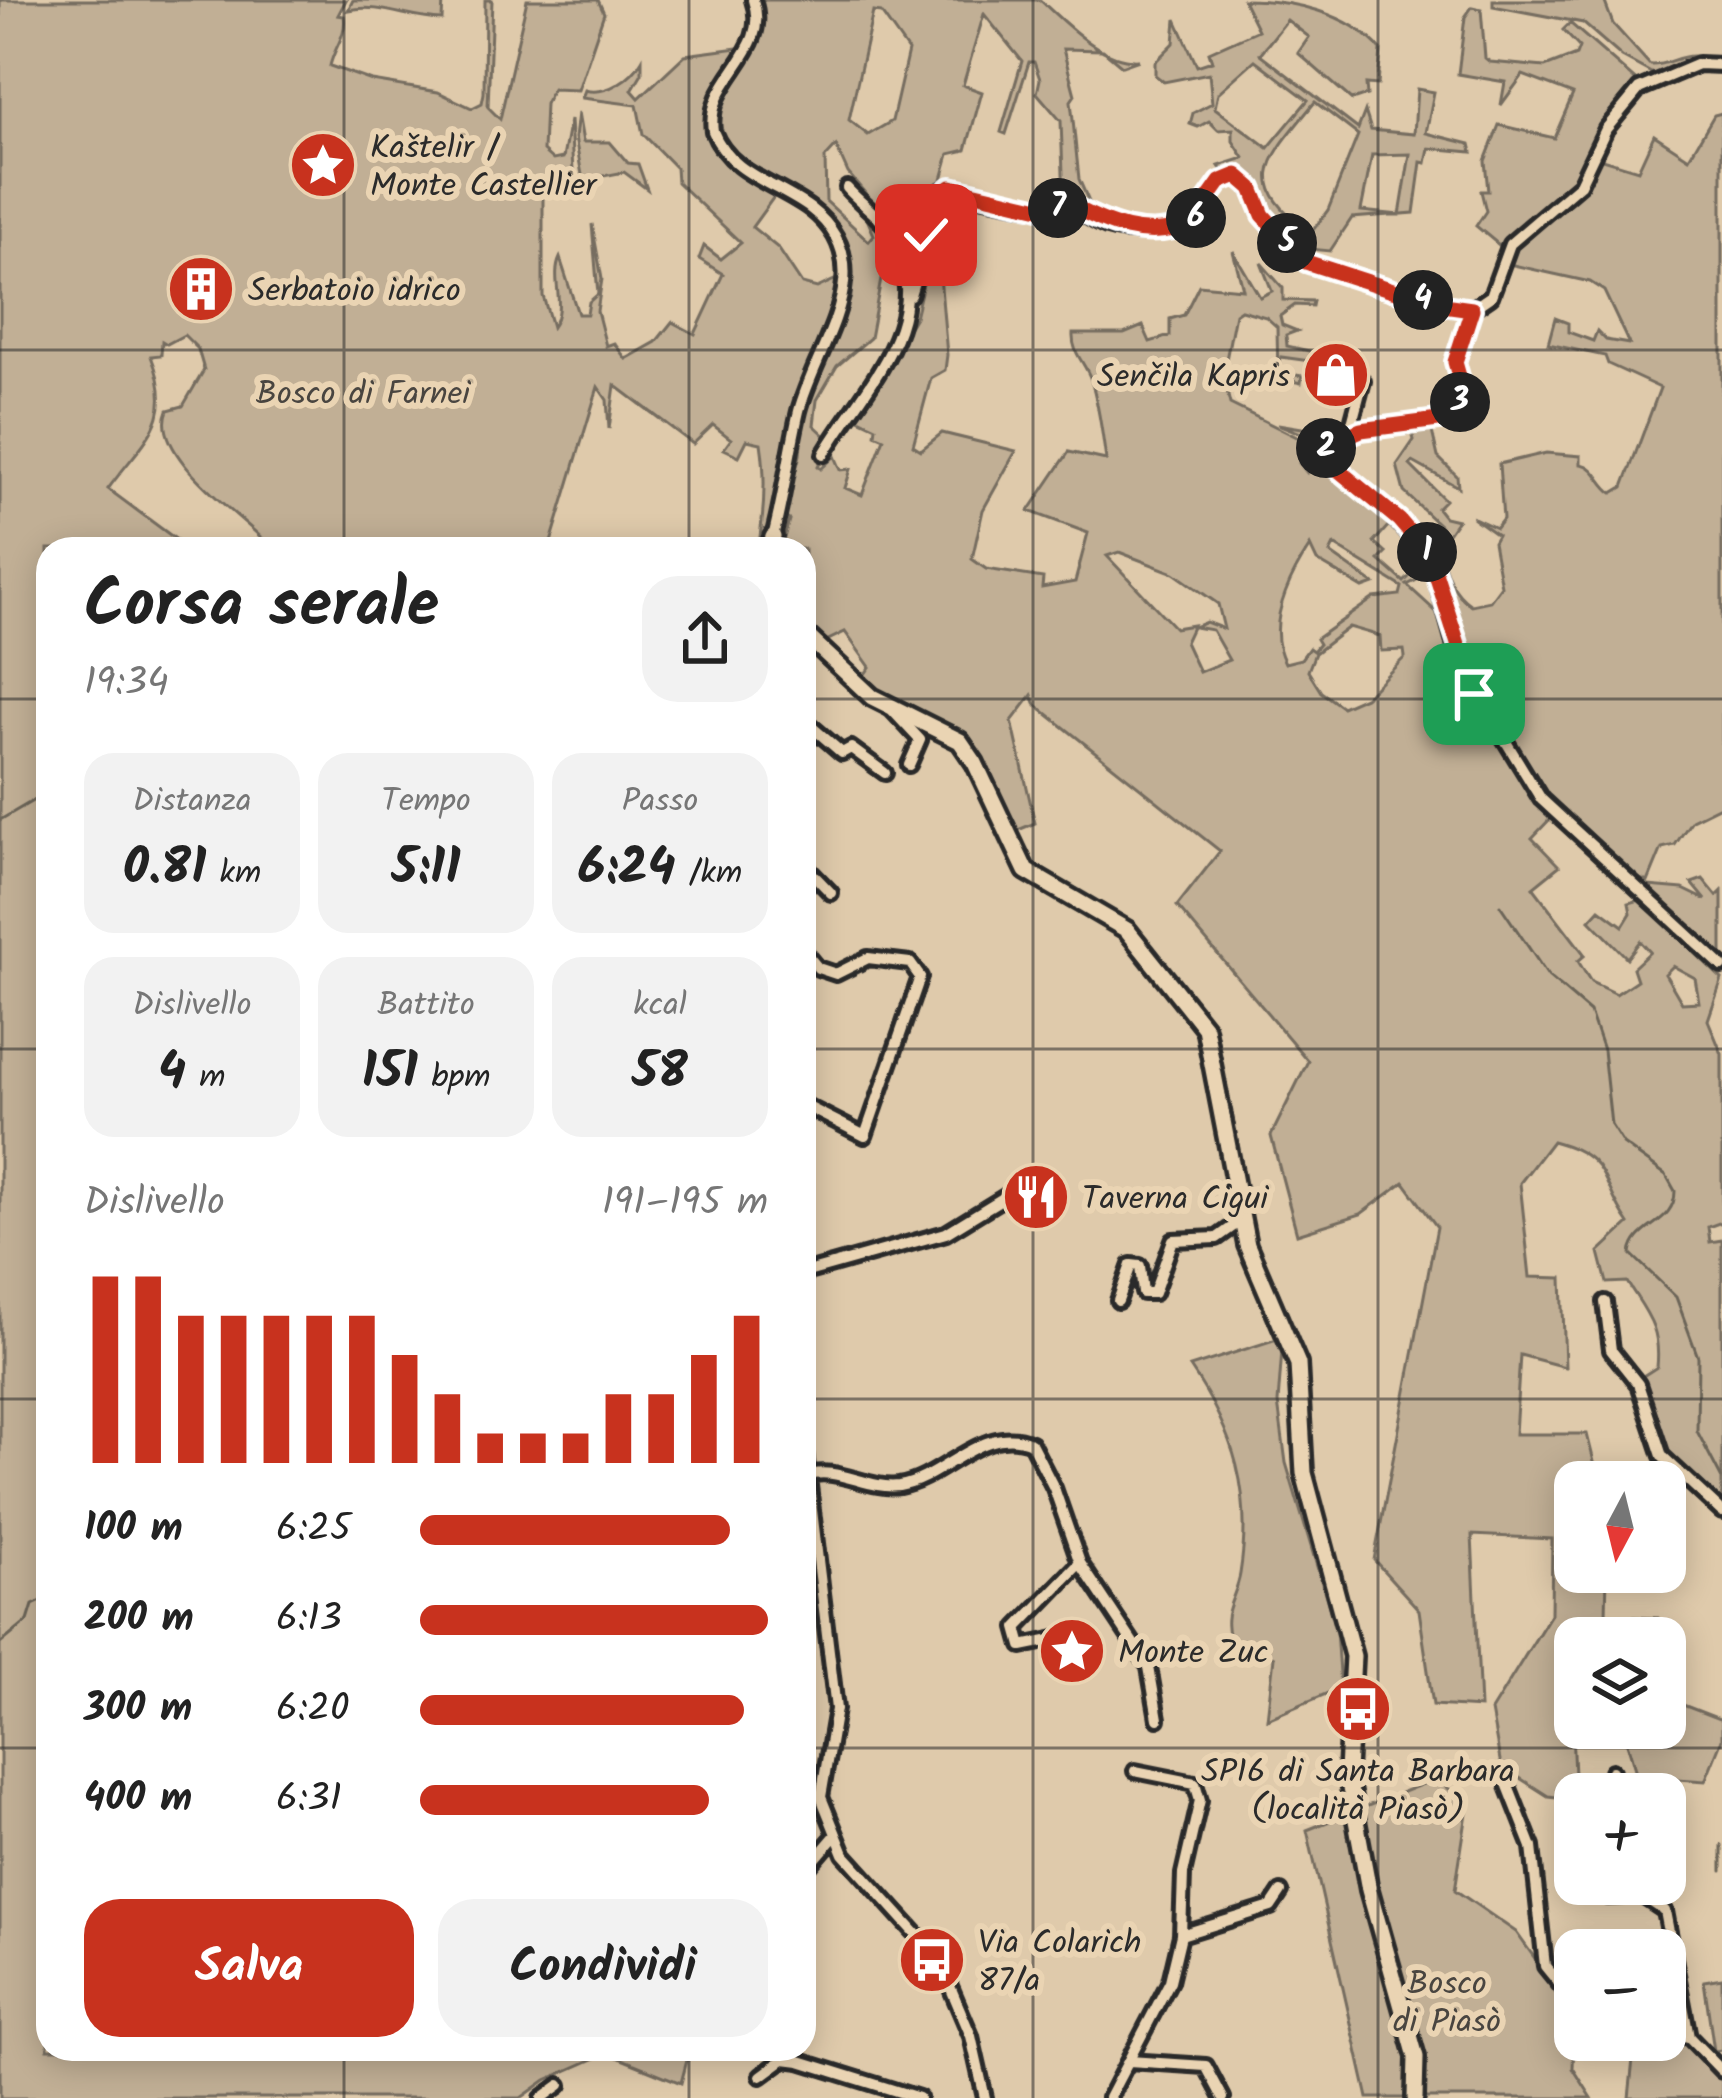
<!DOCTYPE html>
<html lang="it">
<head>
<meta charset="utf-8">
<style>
	:root { --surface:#fff; --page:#f2f2f2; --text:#222; --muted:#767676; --accent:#c8321e }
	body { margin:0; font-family:Kalam,sans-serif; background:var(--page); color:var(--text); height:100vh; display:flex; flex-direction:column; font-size:45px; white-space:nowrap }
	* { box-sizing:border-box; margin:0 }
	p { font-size:39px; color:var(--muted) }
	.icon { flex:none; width:66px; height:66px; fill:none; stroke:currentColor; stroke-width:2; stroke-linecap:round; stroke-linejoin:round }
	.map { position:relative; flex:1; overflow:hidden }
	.sheet { position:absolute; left:36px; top:537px; width:780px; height:1524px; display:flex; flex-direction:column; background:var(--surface); border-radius:36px; box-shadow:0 6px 30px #0003 }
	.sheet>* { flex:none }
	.needle { width:78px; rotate:187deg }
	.tools { position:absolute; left:1554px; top:1461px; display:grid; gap:24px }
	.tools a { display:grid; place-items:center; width:132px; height:132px; border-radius:24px; background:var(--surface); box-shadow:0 6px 30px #0003; font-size:60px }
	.pin { position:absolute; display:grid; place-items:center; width:102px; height:102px; color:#fff; margin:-51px; border-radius:24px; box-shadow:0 6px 18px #0006 }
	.km { position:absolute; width:60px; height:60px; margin:-30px; border-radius:50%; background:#222; color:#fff; font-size:33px; line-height:60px; text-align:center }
	.round { display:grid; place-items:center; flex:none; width:126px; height:126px; border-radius:36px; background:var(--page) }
	.overview { display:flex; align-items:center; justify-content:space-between; height:204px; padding:0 48px }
	h1 { font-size:66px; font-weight:600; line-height:90px }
	.figures { display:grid; grid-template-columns:repeat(3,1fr); gap:18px; height:204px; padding:12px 48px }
	.figures div { display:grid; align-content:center; border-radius:30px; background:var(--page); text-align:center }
	.figures b { font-size:51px; font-weight:600 }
	.figures small { font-size:33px; font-weight:400 }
	.figures p { font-size:33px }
	.chart { height:336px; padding:24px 48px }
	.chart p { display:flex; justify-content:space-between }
	.chart svg { width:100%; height:216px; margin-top:12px; stroke:var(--accent); stroke-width:6 }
	.button { display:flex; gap:24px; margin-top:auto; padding:24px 48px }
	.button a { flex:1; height:138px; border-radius:36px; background:var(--accent); color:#fff; font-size:48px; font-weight:600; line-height:138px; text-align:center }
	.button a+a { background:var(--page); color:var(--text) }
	ul { padding:0 48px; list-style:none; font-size:39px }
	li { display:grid; grid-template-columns:192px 144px 1fr; align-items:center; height:90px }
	li i { height:30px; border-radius:15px; background:var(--accent) }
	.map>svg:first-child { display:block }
	.green { fill:#c1af95; stroke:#766d60; stroke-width:3; fill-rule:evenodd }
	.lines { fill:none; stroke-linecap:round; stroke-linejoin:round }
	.stream { stroke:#6c6559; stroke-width:3 }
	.street-casing { stroke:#2b2b2b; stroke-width:20 }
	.secondary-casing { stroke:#2b2b2b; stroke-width:24 }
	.street { stroke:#ead4b3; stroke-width:10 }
	.secondary { stroke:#ead4b3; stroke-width:15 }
	.route-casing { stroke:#fff; stroke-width:24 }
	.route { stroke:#c8321e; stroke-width:15 }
	.grid { fill:none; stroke:#2b2b2b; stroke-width:3; stroke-opacity:0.55 }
	.labels { text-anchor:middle; stroke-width:12; stroke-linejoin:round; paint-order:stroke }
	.poi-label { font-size:33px; fill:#2b2b2b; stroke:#ead4b3; text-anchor:start }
	.park-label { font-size:33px; fill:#494540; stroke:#ead4b3 }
</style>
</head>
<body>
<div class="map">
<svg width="1722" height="2098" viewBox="0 0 1722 2098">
	<rect width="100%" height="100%" fill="#dfcaab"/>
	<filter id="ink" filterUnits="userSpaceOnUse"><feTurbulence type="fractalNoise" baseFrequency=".00833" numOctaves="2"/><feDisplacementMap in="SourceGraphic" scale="24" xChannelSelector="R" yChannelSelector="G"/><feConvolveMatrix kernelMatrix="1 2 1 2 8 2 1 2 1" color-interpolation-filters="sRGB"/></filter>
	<g filter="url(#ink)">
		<path class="green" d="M0,0h346l-8,15 6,1c3,20 -10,31 -14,50l42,15 66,11 34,16 10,-5 2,-10 1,-93h7l-4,107 12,12 27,-119h71l6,13 -26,77 -26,-1 -7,15 -2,47 10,9 10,-2 7,-38 4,68 -24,-5 -7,9v104l9,31c15,-21 -2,-48 8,-69l18,56h9l2,-12 9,-8 -6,-70 10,55 -5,32 9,35 8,-3 12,16 30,-17 16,-20 23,12 28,-60 -24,-15 5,-13 17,13 20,-16 -64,-61 -1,-14 -33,-34 -6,-29 -55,-7 3,-8c21,6 47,-12 57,-30v13l-10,17 7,8 46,-43 60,-8c-60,72 -48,101 31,147l-24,33 26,21 24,36 15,4 24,-11 -17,56 -23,47 -34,158 -7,-1c5,-34 6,-62 1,-94l-14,-3 -8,16 -15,-7 7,-10 -18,-14 -20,19 -78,-59 -6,44 -2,-29 -9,-13 -49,162 -72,-4 -204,4c-29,-32 -124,-94 -105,-139l15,-4 21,-36 -6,-21 -14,-14 -17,9 -5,-3 -1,14 -10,1c26,65 -5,81 -43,133l81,60h-141v1500h642l-9,34 -74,-30 -61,27 -25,18h-521z
			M353,0h90l-1,20c-33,-1 -63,-17 -94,-10z
			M761,0h279c25,23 63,63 99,60l-17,6 -19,-16 -40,-1 12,46 -4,6 8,78 17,39 -32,-18 -3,-79 -24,-28 3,-14 -6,-17h-5l-23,72 -5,-2 21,-71 -38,-47 -21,71 19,7 -16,58 -17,4 -15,54 13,147 -2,15 -14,8 -18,67 8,5 21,-17 74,18 -33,59 -11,49 14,10 57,9 -1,10 33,-6 13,-49 -59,-22 40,-59 37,8c-4,-27 -7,-55 -15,-80 -6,-18 -19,-26 -18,-46h51l19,-8 7,16 20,-6v-17l14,-4 15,-30 44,4 -10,-38 27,46 12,-6 -11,-28 22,25v12l30,1 -1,5 -17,-1 -15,11 2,9 15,6 -11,4 1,11 44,10 -14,6 -36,-5 -3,15 24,4 -1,7 -23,-5 -1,-51 -11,-10 -25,-7 -6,4 -12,61 7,29 69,34 4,-4 -25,-10 54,9 -31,11 -2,19 8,10 16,-13 6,10c31,3 92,75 102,103l-24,12 37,34 7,35 20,43 79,122 -18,19 27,28 -26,21 52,68 -7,6 13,21 25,12 21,-14 -4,-12 17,-16 -10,-11 -13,17 -37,-38 10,-11 23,17 8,-13 -2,-10 11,-3 82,79 -14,41 14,34v168l-14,5 2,15 12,-2v275l-32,-23 -30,-51 -17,-65 14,-9c4,-40 -10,-53 -30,-85l-20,1 -8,-31 30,-28c-30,-42 -17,-67 -77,-83l-32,42 10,94 32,1 3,89 -45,-12 -5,79h72l12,48h-24v90h32l-1,44 52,2 15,33 -8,34v-47h-90v90h90v-30l57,22v19l-17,42 -68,-5 -11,-37 -54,-9 3,69 -27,-3 -47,-30 -10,-55 60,-97 1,-75 -80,-4 8,173 -47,-3 -14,-95 -45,-50 63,-333 -33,-45 -43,32 -64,20 -26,-98 37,-75 -131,-155 43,-55 -184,-146 -4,-10 -20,26 23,102 -24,10 -52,-98 -99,-54 10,-14 -25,-35 -23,11 -18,-15v-79h-23l8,-29 -6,-4 17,-61 3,-36 48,-122c8,-120 -98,-89 -131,-161 -19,-42 51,-81 41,-136zM873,12l8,1 27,38 -16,70 -24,14 -19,-15zM836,146l12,27 46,54 30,53 -9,37 -60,100 21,10 -1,7 9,4 -22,57 -17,-7 6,-19 -10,1 -6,-14 -14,13 -3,-3 13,-25 -17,-16 3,-25 20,-34 33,-28 19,-101 -25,-25 10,23 -5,6 -43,-40 -1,-43zM1389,525l23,26 -6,18 5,6 -7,7 -25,-22 7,-7 -12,-11zM1334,545l68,42 -2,8 -26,3 -58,41 3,5 -6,7 -4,-3 -8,11 -16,4c-20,-37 4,-85 25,-117l7,15 46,27 11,-4 -44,-31zM1119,552l55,21 44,31 6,25 -18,-7 -12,5 18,3 17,30 -30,12 -14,-30 8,-17 -18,3 -68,-72zM1349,627l31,9 1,15 23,-1 1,7 -40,40 -23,10 -21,-15 -13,-21 7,-18zM1673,966l22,12 4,24 -17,1 -17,-29z
			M1243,0c47,0 106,12 138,50l-3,35 -12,-1 1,11 -15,5 -54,-47 11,-16 -22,-17 -27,34 98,75 7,-18 6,19 43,4 3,-45 17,3 -8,41 44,11 2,8 -43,-4 -3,15 -5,-1 -7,51 -62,5 -22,33 -31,-3 -38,-45 -12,-28h-24l-6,-9 25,-8 -11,-17v-12l-15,1 -9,-9 -11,6 -8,-3 3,-11 19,-10 -3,-30 -45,9 -9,-7v-13l19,-19 2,-24 21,47 15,-5 -3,-9 49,-22zM1255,60l53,40 -40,48 -53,-40 3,-15zM1315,102l43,33 -30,75 -17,23c-69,-51 -44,-72 4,-131zM1410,154l-10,61 -39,-4 11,-56z
			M1493,0h111l9,24 37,41c17,1 28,-10 44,-9l-1,6 -40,12 -31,-17 -39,-34 -90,-17z
			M1472,7l9,2 4,49 5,4 55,5 31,-12 3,-8 -16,-17 7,-7 69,60 -32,35 -35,70 -73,57 -23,-19 10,-15 -5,-20h7l-3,-30 14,-36 55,13 19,-44 -50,-19 -22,30 4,-23 -47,-8 7,-57z
			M578,113l5,29h27l18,21 10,1 9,25 -23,-17 -41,8 -8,-42z
			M1722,113v692l-30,15 -17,25 -13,3 -14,34 -23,-8 -86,-85 -73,-122 -30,-104 -55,-65 46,35 12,-2 1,-5 -36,-34 -7,-27 17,-25 -3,-11 20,-2 7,30 19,19 1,11 -45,-25 -3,3 35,35 -8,8 7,9 13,3 -17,25c3,22 11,47 31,60l19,-4 11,-15 -8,-44 4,-7 -25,-18 24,11 7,-9 -4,-55 47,-11 35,3v8c16,2 19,21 32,29l10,-6 37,-99 -52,-24 -3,-8 -57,-12 7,-26 13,5v9l25,9 4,-10 9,9 23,4 -25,-53 -14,-9 -86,-19c22,-43 77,-57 95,-105l39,12 16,-35 35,23 25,-43z
			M1703,879l14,17 5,-5v74l-84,-80 45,4 23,11 -14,-17z
			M1283,1337l-5,66 8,60 50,167 4,58 -73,31 7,-62 -45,-20c-8,-25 7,-39 11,-63 13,-80 -5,-141 -50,-207z
			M1433,1780l36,20 -14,90 61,42 59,83 -2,53 19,30h-224l-61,-268z
			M1722,1978v72l-8,1 -10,-70z
			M1635,2040l51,2 36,37v19h-93z"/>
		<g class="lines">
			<path class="stream" d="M0,820l48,-28
				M1500,905l48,71 42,36 13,38 8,75 12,19 43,31 9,16c0,34 -40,33 -44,63l45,43 22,60 -1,74 25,48
				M0,1644l28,-23 5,-16 15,-7
				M1722,1845v26"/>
			<defs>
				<path id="street" d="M753,0c19,53 -48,78 -40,131 16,43 65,53 98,78 74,57 5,136 -12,202 -10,42 -15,85 -26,126
					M910,295l32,-105 106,20 18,-8c13,8 27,20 41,25 22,7 77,7 93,-12 13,-17 12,-36 37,-40l15,13 11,27 43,47 130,42 36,5 19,-13 19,-52 70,-60 26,-55 33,-40 59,-25 24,1
					M1472,309l-17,53 9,33 -18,24 -85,11 -35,15 -1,14 74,61 31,36 31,112 80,131 181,167
					M1349,434l14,-53
					M824,454c41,-69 113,-133 68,-218 -9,-18 -31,-32 -45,-48
					M893,711l27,29 -11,25
					M804,720l38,33 9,-5 34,25
					M804,746l11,-16
					M804,865l27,28
					M804,951l14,17 18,6 32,-16 42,5 10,14 -55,159 -61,-31
					M804,1273l142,-40 83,-51
					M1118,1301l13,-36 9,1 3,27h11l19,-53 44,-2 25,-18
					M1605,1302l6,48 27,34 24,72 60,56
					M804,1444l32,265 -15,88 23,57 94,104 33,78 14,62
					M807,1476c28,-11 61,14 92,10 45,-7 84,-64 132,-43l23,45 26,75 69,104 9,52
					M1061,1638l-39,8 -5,-18 63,-65
					M1612,1771l1,23
					M1506,1781l26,66 13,119 30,37
					M804,1872l30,-35
					M1606,1884l2,13 33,-2 24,16 24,126 33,34
					M1181,1935l90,-28 10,-15
					M1665,2033l24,4
					M1129,2061l77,5 17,32
					M761,2076l23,-17 16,2 119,37
					M542,2098l18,-13
					M1109,2098l61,-117 11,-46 2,-61 17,-74 -5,-17 -60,-12"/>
				<path id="secondary" d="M769,549l4,-12
					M804,633l68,64 88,44 15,22 51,108 101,59 78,98 42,217 51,119 6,109 49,183 -6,116 22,118 47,167 -1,41"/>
			</defs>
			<use href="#street" class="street-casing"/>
			<use href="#secondary" class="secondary-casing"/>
			<use href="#street" class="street"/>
			<use href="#secondary" class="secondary"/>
		</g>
	</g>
	<g class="lines" filter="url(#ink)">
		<defs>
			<path id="route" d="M926,235l10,-37 15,-11 97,23 18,-8c38,22 81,41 125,21l29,-41 17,-7 15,13 11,27 43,47 130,42 36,5 -17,53 9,32 -18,25 -85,11 -35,15 -1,14 74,61 31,36 44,138"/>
		</defs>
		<use href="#route" class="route-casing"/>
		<use href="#route" class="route"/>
	</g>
	<path class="grid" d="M344,0v549M689,0v549M1033,0v2098M1378,0v2098M0,350h1722M0,699h48M804,699h918M0,1049h48M804,1049h918M0,1399h48M804,1399h918M0,1748h48M804,1748h918M344,2049v49M689,2049v49"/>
	<defs>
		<symbol id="sight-disc" viewBox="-11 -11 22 22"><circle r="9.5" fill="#c8321e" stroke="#ead4b3"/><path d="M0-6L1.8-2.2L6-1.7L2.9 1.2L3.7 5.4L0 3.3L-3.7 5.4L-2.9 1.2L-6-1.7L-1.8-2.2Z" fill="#fff"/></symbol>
		<symbol id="building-disc" viewBox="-11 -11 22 22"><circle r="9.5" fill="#c8321e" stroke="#ead4b3"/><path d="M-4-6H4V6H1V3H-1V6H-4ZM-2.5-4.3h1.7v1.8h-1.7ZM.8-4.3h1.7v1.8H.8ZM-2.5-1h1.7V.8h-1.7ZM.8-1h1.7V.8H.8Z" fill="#fff"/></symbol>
		<symbol id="shop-disc" viewBox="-11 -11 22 22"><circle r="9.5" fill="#c8321e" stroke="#ead4b3"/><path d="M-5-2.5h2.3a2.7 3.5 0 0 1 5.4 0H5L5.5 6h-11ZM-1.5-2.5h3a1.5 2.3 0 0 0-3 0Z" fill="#fff"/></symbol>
		<symbol id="restaurant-disc" viewBox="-11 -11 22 22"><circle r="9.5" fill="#c8321e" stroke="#ead4b3"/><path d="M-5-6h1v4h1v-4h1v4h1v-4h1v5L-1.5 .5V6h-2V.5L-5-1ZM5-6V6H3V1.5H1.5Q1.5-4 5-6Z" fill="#fff"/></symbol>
		<symbol id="bus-disc" viewBox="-11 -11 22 22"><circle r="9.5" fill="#c8321e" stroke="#ead4b3"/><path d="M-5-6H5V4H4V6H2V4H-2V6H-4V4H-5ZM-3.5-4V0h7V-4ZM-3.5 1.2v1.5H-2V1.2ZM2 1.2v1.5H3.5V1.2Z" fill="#fff"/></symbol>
	</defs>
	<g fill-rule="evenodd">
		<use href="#sight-disc" x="285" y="127" width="76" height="76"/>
		<use href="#building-disc" x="163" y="251" width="76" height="76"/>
		<use href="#shop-disc" x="1298" y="337" width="76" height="76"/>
		<use href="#restaurant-disc" x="998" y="1159" width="76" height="76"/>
		<use href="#sight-disc" x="1034" y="1613" width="76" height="76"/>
		<use href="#bus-disc" x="1320" y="1671" width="76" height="76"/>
		<use href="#bus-disc" x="894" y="1922" width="76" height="76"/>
	</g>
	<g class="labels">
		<g class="poi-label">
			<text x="370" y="158">Kaštelir /<tspan x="370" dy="38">Monte Castellier</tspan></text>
			<text x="248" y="301">Serbatoio idrico</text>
			<text x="1290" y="387" text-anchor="end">Senčila Kapris</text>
			<text x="1082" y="1209">Taverna Cigui</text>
			<text x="1118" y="1663">Monte Zuc</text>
			<text x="1358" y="1782" text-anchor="middle">SP16 di Santa Barbara<tspan x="1358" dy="38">(località Piasò)</tspan></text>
			<text x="978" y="1953">Via Colarich<tspan x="978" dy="38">87/a</tspan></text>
		</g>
		<g class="park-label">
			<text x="363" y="404">Bosco di Farnei</text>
			<text x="1447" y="1994">Bosco<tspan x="1447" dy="38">di Piasò</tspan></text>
		</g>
	</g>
</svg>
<div class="tools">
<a><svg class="needle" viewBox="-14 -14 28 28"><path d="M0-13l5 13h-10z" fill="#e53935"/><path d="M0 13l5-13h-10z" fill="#767676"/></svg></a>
<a><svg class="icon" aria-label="layers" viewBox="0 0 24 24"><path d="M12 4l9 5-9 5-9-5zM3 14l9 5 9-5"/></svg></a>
<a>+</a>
<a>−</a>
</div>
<div class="pin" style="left:1474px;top:694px;background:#1e9e55"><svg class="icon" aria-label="arrive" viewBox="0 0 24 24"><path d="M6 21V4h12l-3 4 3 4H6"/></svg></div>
<div class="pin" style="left:926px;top:235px;background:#d93025"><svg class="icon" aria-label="check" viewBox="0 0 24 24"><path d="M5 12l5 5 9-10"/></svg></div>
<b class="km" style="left:1427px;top:552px">1</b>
<b class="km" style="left:1326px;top:448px">2</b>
<b class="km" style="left:1460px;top:402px">3</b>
<b class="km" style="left:1423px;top:300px">4</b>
<b class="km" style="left:1287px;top:243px">5</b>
<b class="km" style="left:1196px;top:218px">6</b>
<b class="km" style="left:1058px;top:208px">7</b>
<section class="sheet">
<div class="overview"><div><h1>Corsa serale</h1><p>19:34</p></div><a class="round"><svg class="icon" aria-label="share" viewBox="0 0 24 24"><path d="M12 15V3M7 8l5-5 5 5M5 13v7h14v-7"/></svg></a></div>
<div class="figures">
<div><p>Distanza</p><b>0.81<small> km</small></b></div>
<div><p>Tempo</p><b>5:11</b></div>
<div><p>Passo</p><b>6:24<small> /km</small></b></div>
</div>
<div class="figures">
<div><p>Dislivello</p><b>4<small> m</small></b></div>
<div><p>Battito</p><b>151<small> bpm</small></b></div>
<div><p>kcal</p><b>58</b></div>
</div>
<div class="chart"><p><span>Dislivello</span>191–195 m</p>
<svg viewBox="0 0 160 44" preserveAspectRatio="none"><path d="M5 44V6M15 44V6M25 44V14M35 44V14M45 44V14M55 44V14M65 44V14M75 44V22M85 44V30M95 44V38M105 44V38M115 44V38M125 44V30M135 44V30M145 44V22M155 44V14"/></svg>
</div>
<ul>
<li><b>100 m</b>6:25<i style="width:89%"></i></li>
<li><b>200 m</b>6:13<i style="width:100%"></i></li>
<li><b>300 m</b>6:20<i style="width:93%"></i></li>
<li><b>400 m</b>6:31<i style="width:83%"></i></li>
</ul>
<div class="button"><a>Salva</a><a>Condividi</a></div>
</section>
</div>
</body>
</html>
